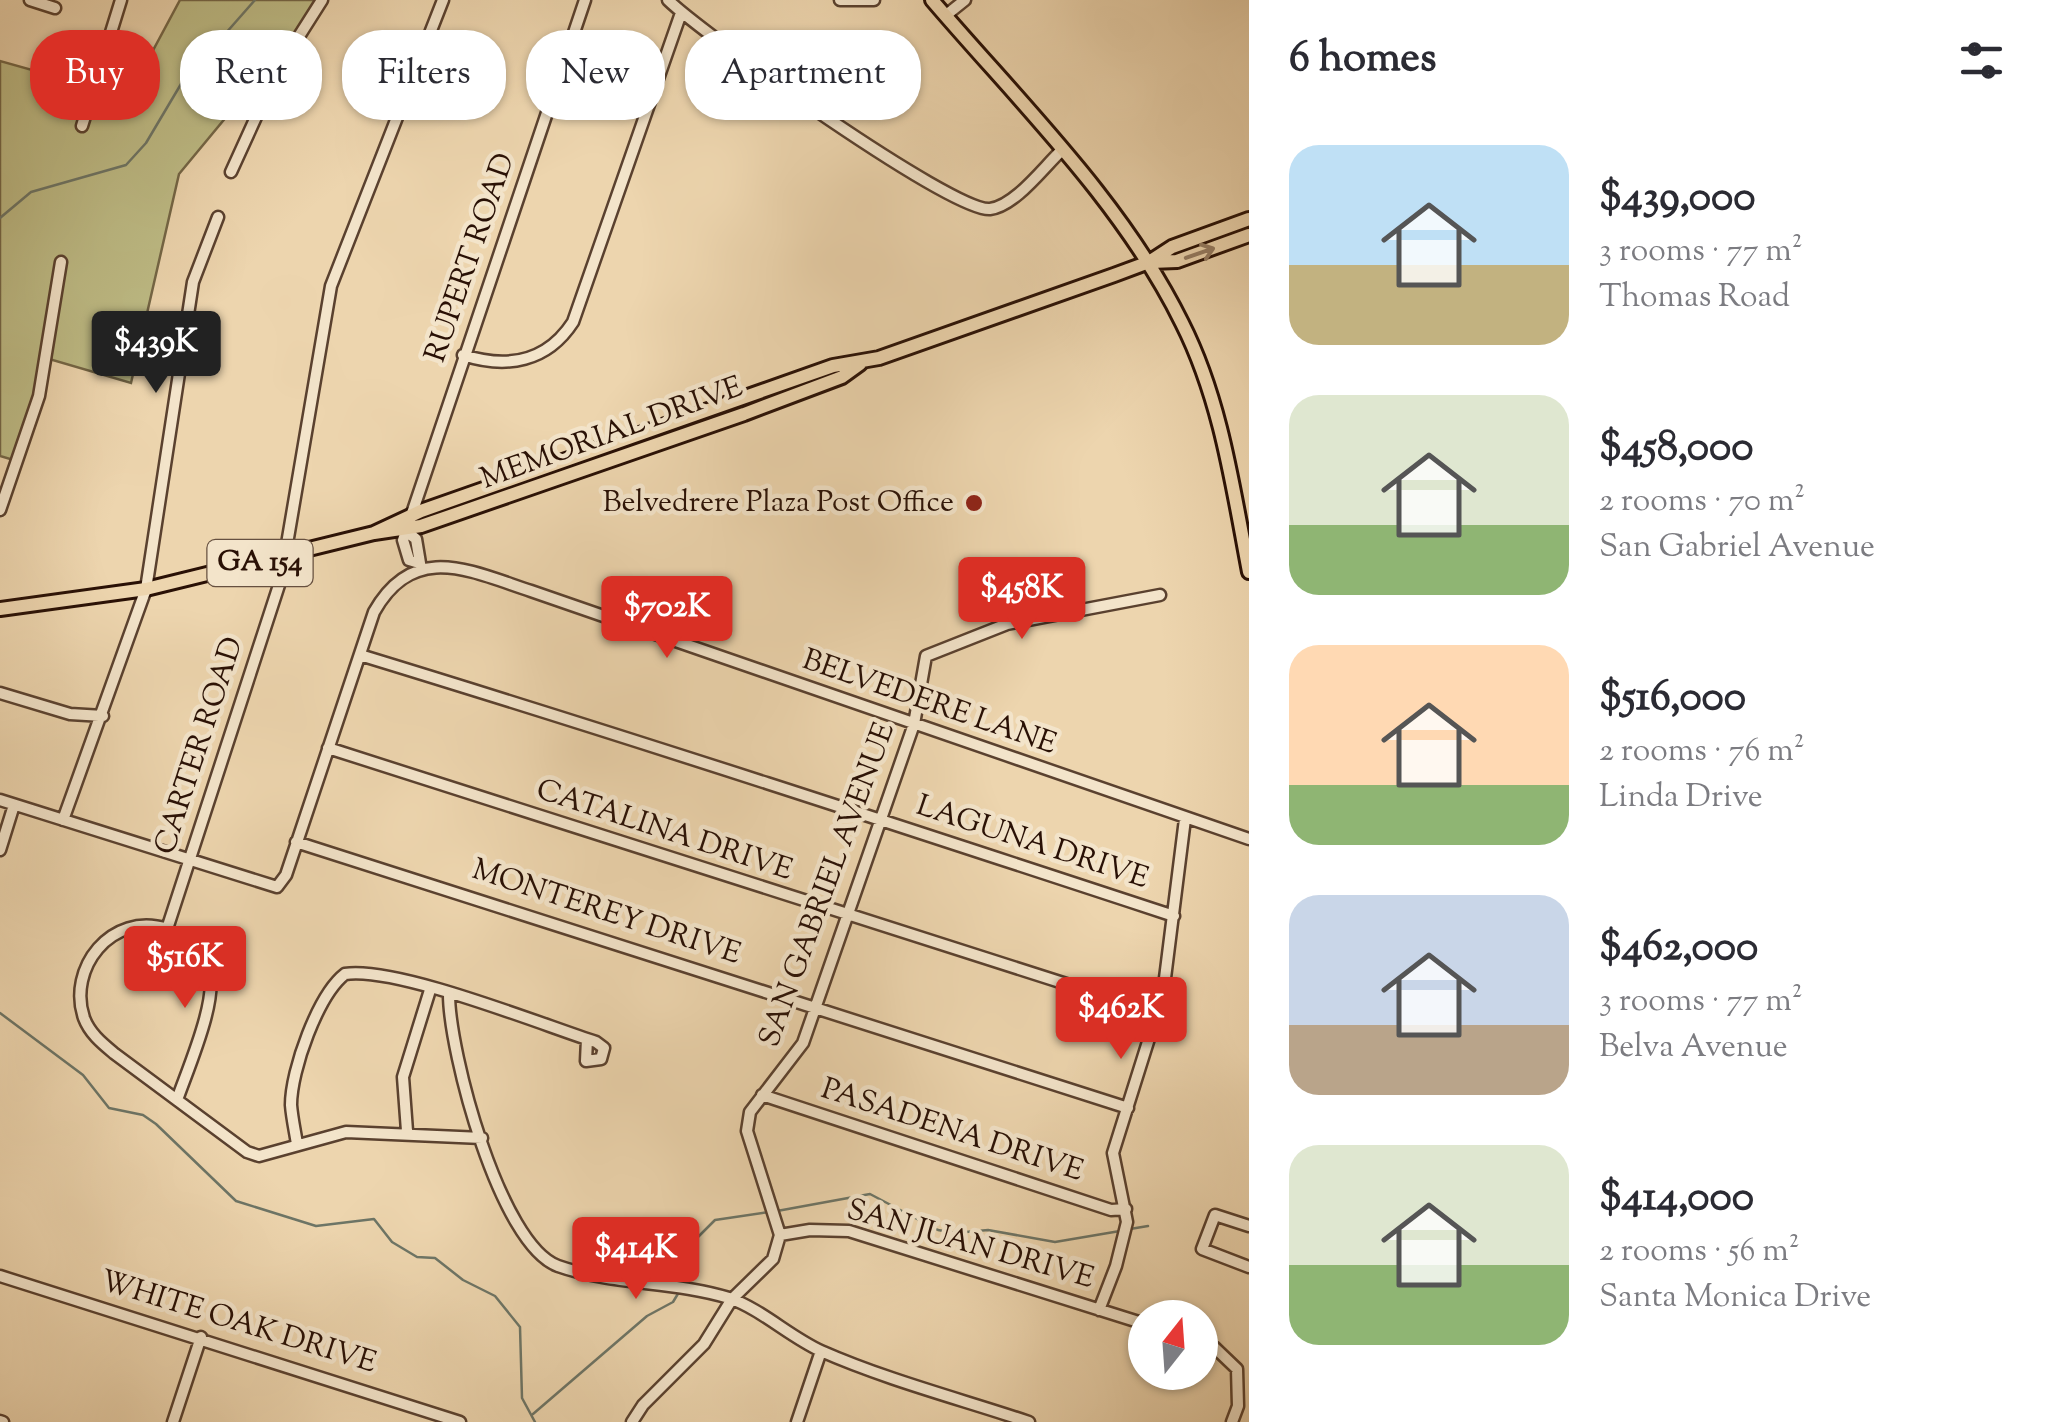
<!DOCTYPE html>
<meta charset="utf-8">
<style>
body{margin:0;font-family:"Sorts Mill Goudy",serif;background:#f7f7f7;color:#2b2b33;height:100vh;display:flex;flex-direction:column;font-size:38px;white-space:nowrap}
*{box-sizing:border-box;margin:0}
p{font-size:32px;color:#7c7c81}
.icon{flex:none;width:55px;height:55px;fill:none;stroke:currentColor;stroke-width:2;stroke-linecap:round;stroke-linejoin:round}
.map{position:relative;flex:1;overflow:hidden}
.panel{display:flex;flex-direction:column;background:#fff;width:800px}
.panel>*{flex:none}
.top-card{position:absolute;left:30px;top:30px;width:950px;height:90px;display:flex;gap:20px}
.needle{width:65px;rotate:17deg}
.fabs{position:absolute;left:1128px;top:1300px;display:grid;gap:20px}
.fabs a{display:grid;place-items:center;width:90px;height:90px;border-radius:50%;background:#fff;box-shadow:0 2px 8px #0004;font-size:50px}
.price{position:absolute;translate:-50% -85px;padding:0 22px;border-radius:10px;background:#d93025;color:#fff;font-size:32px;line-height:65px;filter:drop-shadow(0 2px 5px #0008)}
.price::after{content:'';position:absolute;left:50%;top:60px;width:30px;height:22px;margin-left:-15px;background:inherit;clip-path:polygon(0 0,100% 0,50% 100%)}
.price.active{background:#222;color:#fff}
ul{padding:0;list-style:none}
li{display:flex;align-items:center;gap:30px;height:250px;padding:0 40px}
li span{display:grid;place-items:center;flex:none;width:280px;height:200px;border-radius:30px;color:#555}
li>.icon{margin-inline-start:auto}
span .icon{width:120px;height:120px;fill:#fffc;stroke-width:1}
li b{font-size:42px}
h2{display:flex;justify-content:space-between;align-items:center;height:120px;padding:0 40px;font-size:42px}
.chip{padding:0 35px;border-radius:40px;background:#fff;box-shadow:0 2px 8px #0004;font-size:35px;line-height:90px}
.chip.active{background:#d93025;color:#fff}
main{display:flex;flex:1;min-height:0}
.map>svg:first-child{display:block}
.green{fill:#bebc86;stroke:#746646;stroke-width:2.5}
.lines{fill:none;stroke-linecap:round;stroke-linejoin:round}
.stream{stroke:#6d7566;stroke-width:2.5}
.minor-casing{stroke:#5a412f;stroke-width:15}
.major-casing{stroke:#291005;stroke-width:18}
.minor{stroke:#f3e4ca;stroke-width:10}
.major{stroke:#edd5ae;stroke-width:12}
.oneway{stroke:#957c62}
.poi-dot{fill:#8f2418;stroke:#f3e4ca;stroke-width:4}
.labels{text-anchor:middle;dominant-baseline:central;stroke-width:9;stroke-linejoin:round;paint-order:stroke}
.shield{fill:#f3e4ca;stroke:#665040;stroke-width:2.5}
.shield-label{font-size:28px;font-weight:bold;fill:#291005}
.street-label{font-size:30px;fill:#291005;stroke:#f3e4ca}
.poi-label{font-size:30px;fill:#291005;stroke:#f3e4ca;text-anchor:end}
</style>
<main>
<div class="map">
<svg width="1249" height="1422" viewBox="0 0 1249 1422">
<rect width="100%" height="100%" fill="#edd5ae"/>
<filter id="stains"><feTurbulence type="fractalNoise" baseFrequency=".002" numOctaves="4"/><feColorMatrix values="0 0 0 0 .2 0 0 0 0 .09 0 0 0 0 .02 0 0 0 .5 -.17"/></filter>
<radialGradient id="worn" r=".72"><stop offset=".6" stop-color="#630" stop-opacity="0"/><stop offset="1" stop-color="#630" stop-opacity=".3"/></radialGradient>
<path class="green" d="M180 0H323L179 174 131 383 46 358 20 462 0 456V61L128 97Z"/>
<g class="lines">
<path class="stream" d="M0 218 31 192 126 165 146 143 181 84 255 0
M0 1013 83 1075 109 1108 143 1115 156 1124 236 1201 316 1226 374 1219 392 1242 417 1257 435 1258 463 1280 495 1296 520 1327 522 1398 535 1422
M777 1211 870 1194 938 1230 955 1233 988 1230 1055 1242 1120 1231
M1130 1229 1148 1226
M683 1286 689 1246 715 1220 769 1212
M533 1414 647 1316 673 1302 679 1292"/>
<g class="minor-casing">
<path id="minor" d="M30 0 55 8
M668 0C704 35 952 212 990 209 1015 206 1043 168 1061 151
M840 0H874
M945 16 965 0
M82 126 121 0
M231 172 277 71 322 0
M463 355C507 369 547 362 573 322L681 13
M0 510 39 396 61 262
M407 532 416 539 421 569
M419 563 409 560 403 540 585 0
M360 655C632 738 903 827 1174 916
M0 693 70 714 103 716
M328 748 1157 1013
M0 800 277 887 286 875 374 612C414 541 470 571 531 591L1249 839
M63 820 146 589 193 282 218 217
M296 842 1128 1108
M0 850 14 805
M167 929 281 579 331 286 443 0
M167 929C111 911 67 969 84 1018 90 1034 103 1044 115 1054L247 1152 259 1156 346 1132 482 1138
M167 929C179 943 198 954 207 969 222 992 186 1073 177 1100
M449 994C449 1052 500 1245 558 1266 612 1285 674 1281 729 1298 761 1309 790 1337 821 1351 887 1380 960 1399 1029 1422
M762 1095 1111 1210 1126 1209
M407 1131 403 1077 430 990
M297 1144C295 1131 292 1118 291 1105 291 1070 318 995 345 974 396 966 540 1024 596 1042L604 1048 601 1059 586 1061 587 1039
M1249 1226 1215 1215 1202 1249 1249 1267
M780 1235 810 1230 849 1231 1145 1324
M0 1276 460 1422
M1099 1310 1116 1266 1127 1222 1113 1153 1163 994 1185 819
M1200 1342 1214 1347 1237 1369 1238 1406 1232 1422
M0 1421 3 1422
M173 1422 201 1337
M632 1422 643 1405 704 1344 732 1299 773 1259 780 1235 747 1131 750 1112 803 1043 914 724 926 656 1007 624 1160 595
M797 1422 821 1351"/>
</g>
<g class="major-casing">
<path id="major" d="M932 0C1019 102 1122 201 1182 323 1221 400 1233 488 1249 572
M1151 262 1177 261 1249 235
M374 533 421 511 833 366 879 358 1114 275 1149 262 1172 247 1249 219
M0 609 146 589 374 533 421 526 744 414 842 377 860 364"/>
</g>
<use href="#minor" class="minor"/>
<use href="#major" class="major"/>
</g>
<defs><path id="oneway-shaft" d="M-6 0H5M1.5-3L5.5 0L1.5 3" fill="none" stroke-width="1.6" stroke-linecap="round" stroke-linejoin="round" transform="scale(2.5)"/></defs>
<use class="oneway" href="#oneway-shaft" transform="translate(1200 253) rotate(-19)"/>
<circle class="poi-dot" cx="974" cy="503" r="10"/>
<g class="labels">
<rect class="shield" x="207.5" y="540" width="105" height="46" rx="8"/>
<g class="shield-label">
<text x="260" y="563">GA 154</text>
</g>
<g class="street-label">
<text transform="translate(471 258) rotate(-71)">RUPERT ROAD</text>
<text transform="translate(612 434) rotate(-20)">MEMORIAL DRIVE</text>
<text transform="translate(929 703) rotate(19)">BELVEDERE LANE</text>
<text transform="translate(200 746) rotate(-72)">CARTER ROAD</text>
<text transform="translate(664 831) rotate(18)">CATALINA DRIVE</text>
<text transform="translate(1032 843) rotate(18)">LAGUNA DRIVE</text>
<text transform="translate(828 885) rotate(-70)">SAN GABRIEL AVENUE</text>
<text transform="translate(606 913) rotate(18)">MONTEREY DRIVE</text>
<text transform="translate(952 1131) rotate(18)">PASADENA DRIVE</text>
<text transform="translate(970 1245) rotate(16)">SAN JUAN DRIVE</text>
<text transform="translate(238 1323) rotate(17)">WHITE OAK DRIVE</text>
</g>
<g class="poi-label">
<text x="954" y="503">Belvedrere Plaza Post Office</text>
</g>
</g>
<rect width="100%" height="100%" filter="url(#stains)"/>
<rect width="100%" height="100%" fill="url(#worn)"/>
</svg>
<div class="fabs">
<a><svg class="needle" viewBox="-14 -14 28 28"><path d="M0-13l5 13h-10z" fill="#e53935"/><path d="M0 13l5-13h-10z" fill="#7c7c81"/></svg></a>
</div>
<b class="price active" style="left:156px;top:396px">$439K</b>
<b class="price" style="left:1022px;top:642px">$458K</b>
<b class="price" style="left:667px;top:661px">$702K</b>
<b class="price" style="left:185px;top:1011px">$516K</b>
<b class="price" style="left:1121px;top:1062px">$462K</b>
<b class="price" style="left:636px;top:1302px">$414K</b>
<div class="top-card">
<a class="chip active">Buy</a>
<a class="chip">Rent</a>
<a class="chip">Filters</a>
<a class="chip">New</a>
<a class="chip">Apartment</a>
</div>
</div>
<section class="panel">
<h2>6 homes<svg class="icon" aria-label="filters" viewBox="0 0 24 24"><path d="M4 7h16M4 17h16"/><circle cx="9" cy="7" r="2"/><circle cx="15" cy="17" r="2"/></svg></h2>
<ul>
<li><span style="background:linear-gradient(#bfe0f5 60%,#c2b280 0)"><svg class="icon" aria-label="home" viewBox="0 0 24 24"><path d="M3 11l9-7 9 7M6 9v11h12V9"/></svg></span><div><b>$439,000</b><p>3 rooms · 77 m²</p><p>Thomas Road</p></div></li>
<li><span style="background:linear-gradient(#dfe7d0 65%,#8fb573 0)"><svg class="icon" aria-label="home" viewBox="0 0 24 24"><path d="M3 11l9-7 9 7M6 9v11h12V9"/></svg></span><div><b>$458,000</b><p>2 rooms · 70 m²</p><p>San Gabriel Avenue</p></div></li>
<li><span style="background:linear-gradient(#ffd9b3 70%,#8fb573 0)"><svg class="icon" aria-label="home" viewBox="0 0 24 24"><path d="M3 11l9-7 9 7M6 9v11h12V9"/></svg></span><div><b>$516,000</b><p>2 rooms · 76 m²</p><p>Linda Drive</p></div></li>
<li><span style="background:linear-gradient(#c9d6e8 65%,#b9a48a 0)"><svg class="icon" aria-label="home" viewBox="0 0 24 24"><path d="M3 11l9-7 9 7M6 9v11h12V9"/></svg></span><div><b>$462,000</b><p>3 rooms · 77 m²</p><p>Belva Avenue</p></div></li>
<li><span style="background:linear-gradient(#dfe7d0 60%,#8fb573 0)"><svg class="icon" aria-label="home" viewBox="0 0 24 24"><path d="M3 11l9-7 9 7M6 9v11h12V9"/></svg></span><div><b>$414,000</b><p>2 rooms · 56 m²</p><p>Santa Monica Drive</p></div></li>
</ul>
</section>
</main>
